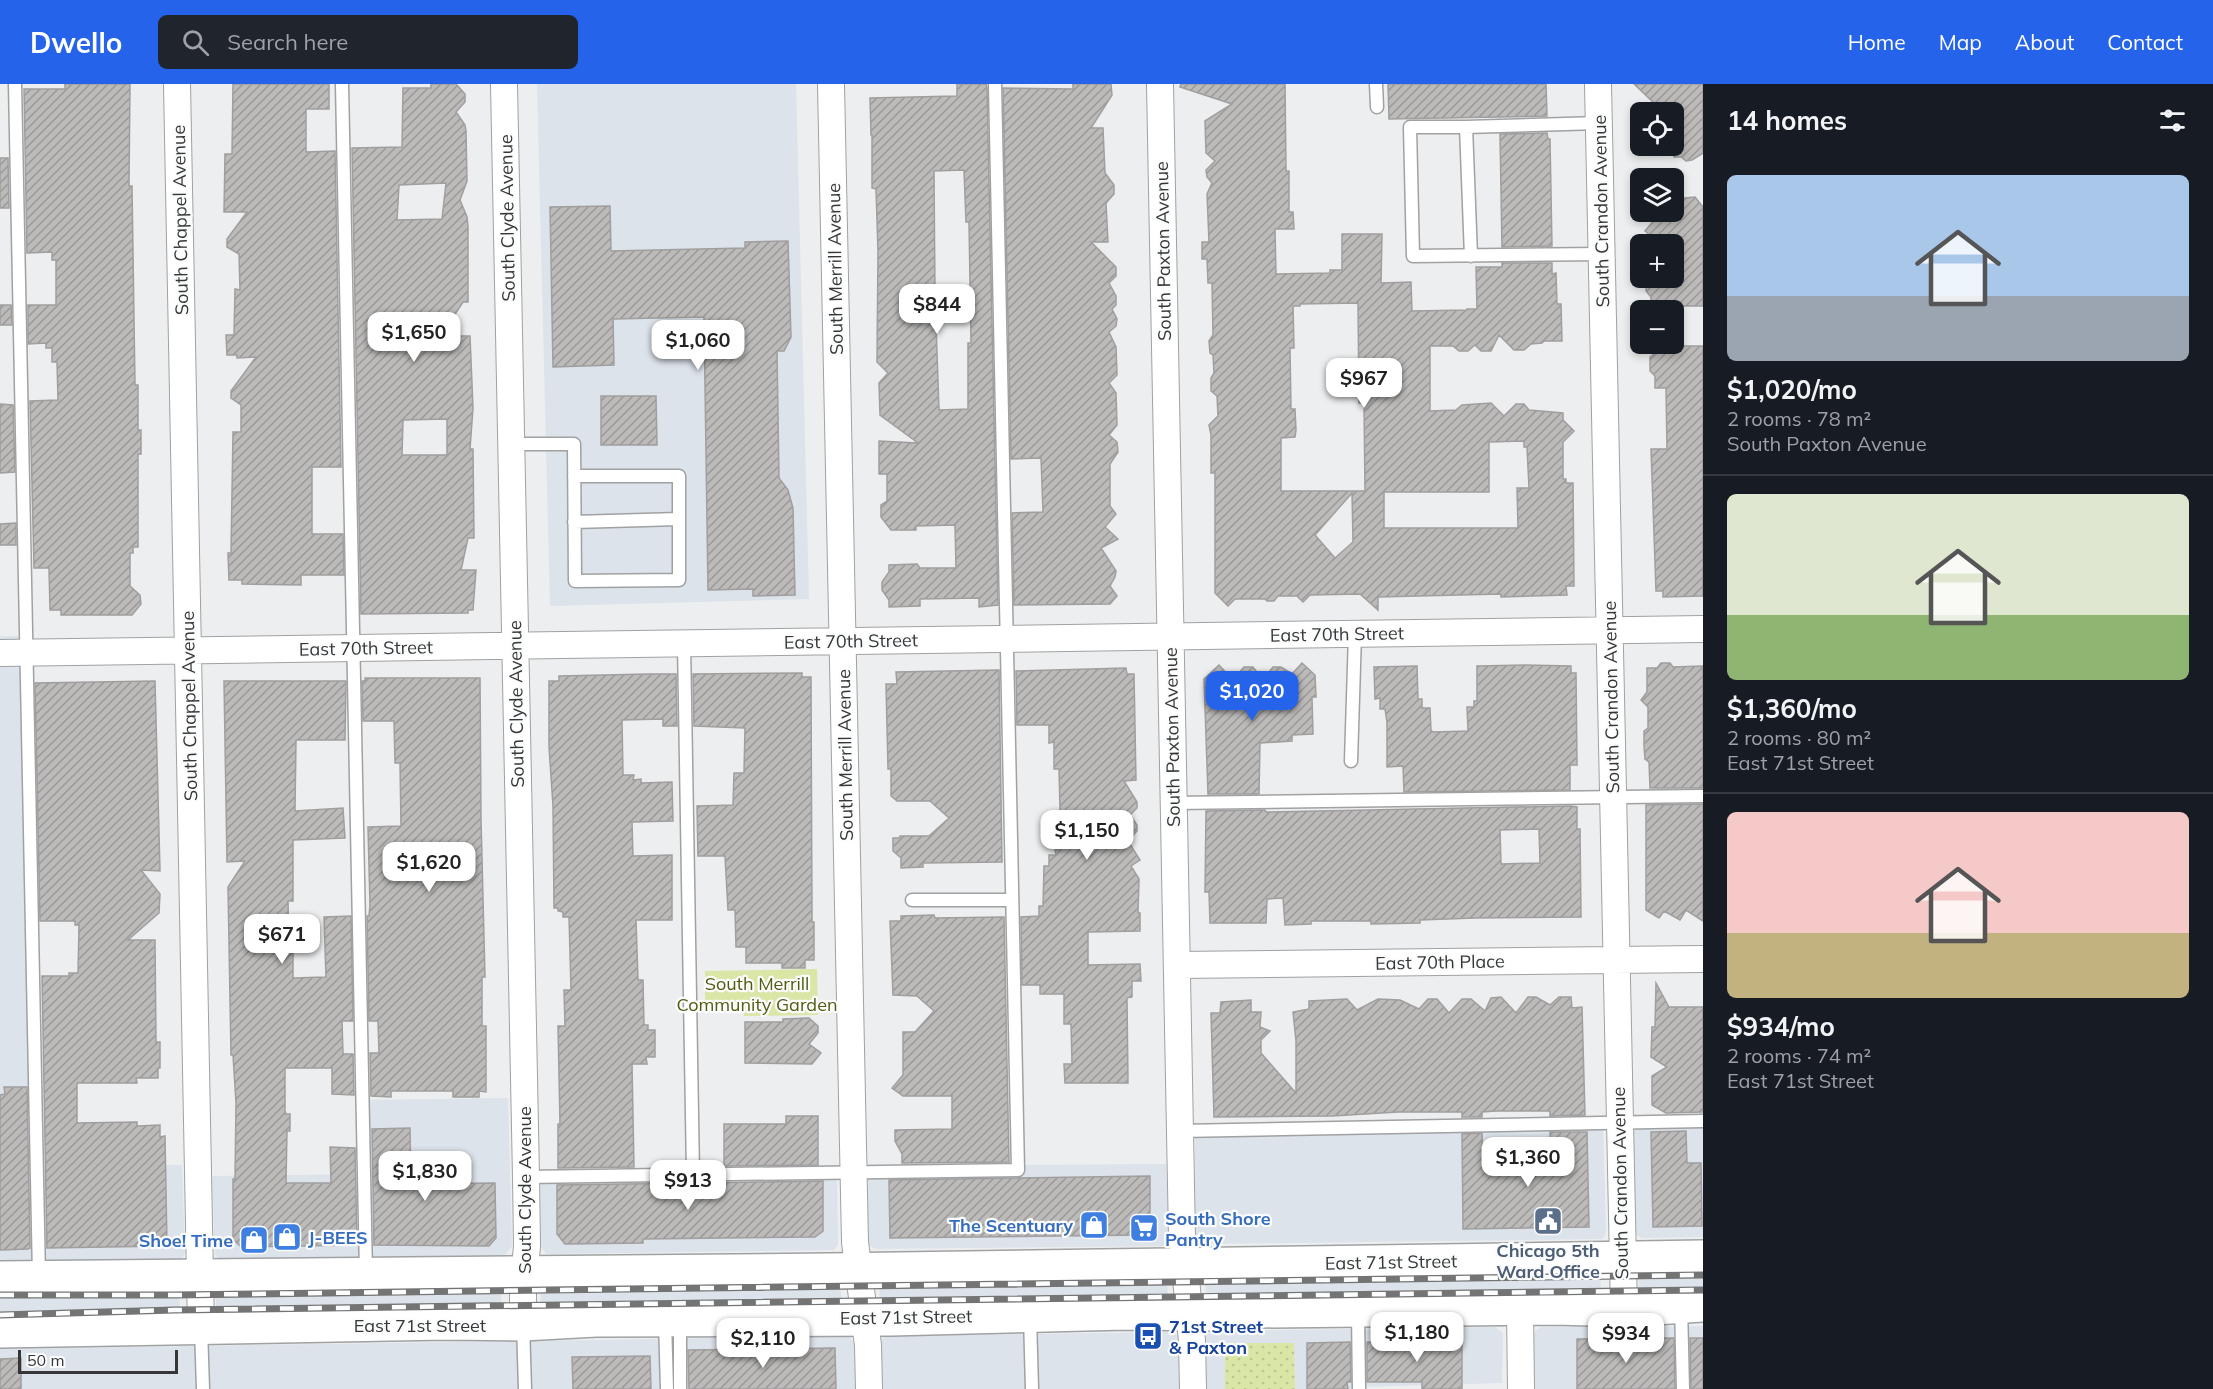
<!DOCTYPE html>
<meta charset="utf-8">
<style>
body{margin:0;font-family:Mulish,sans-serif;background:#20242c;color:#f1f3f6;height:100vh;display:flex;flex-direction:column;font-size:22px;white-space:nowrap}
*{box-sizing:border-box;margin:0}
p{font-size:20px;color:#9ea1a6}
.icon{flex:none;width:33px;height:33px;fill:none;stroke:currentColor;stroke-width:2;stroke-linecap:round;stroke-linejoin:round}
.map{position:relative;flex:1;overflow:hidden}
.side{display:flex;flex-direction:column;background:#171b24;width:510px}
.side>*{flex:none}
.buttons{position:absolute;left:1630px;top:18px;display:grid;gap:12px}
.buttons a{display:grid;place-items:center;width:54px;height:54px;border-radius:9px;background:#171b24;box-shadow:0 3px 9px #0003;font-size:30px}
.scale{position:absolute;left:18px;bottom:15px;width:160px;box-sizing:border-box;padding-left:6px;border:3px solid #363636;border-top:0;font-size:16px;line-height:21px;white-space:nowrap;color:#363636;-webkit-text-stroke:4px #fbfcfd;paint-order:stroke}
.price{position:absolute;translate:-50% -51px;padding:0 14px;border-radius:12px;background:#fff;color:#222;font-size:20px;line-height:39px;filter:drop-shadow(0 2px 3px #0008)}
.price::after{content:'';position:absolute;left:50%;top:36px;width:18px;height:14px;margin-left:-9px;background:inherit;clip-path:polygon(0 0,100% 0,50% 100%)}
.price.active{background:#2563eb;color:#fff}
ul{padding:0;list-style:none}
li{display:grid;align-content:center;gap:12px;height:318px;padding:0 24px}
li+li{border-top:2px solid #363941}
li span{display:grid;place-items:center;height:186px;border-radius:9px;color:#555}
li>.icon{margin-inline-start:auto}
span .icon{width:108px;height:108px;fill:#fffc;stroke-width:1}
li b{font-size:26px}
h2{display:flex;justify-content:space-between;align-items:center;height:72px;padding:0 24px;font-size:26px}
header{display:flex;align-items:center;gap:36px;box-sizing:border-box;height:84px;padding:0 30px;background:#2563eb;color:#fff}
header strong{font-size:28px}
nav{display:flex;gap:33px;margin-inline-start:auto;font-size:21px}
.search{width:420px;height:54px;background:#20242c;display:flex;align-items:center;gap:15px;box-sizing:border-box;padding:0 21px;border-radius:9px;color:#9ea1a6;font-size:22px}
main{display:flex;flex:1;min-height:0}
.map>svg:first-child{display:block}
.built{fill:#dce3ea}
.grass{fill:url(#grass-dots)}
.garden{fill:#d9e6a6}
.building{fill:url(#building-hatch);stroke:#a09e9e;stroke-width:1.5;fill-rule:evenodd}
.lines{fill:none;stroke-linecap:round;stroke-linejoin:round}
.lane-casing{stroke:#a0a1a2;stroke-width:15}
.street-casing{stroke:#a0a1a2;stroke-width:28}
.secondary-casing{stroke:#a0a1a2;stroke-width:36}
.lane{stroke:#fff;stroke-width:12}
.street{stroke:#fff;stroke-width:26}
.secondary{stroke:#fff;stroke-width:33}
.rail-casing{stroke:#747474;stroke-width:7}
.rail{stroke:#fbfcfd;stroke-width:4.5;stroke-dasharray:14;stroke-linecap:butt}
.labels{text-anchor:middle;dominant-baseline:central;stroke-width:4.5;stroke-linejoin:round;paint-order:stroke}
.street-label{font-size:18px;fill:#363636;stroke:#fbfcfd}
.park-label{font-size:18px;fill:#515b0e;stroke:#fbfcfd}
.shop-label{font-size:18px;font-weight:bold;fill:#366cbe;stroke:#fbfcfd;text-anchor:start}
.service-label{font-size:18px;font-weight:bold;fill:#4e5e75;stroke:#fbfcfd}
.transit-label{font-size:18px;font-weight:bold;fill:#164399;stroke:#fbfcfd;text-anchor:start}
</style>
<header>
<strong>Dwello</strong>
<div class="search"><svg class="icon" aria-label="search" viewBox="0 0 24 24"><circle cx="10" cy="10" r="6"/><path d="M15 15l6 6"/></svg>Search here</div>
<nav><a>Home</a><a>Map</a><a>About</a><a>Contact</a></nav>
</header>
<main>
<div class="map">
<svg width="1703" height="1305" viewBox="0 0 1703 1305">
<defs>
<pattern id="grass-dots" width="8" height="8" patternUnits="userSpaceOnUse" patternTransform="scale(1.5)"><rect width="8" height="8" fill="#d9e6a6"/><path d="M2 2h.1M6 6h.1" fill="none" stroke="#bbc690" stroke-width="1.8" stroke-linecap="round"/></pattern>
<pattern id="building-hatch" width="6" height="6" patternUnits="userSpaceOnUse" patternTransform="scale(1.5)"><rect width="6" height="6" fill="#bcbbba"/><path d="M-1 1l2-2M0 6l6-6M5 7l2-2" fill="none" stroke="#9a9998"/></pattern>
</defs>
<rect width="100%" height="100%" fill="#edeeef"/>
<path class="built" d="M537 0H796L809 515 550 522Z
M0 552H26L39 1083 182 1081 185 1167 184 1172 180 1176 0 1178Z
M508 1014 512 1162 505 1171 227 1175 218 1174 215 1171 212 1092 364 1090 361 1016Z
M1703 1037V1153L1641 1154 1634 1149 1631 1038Z
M1603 1038 1606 1147 1605 1152 1602 1155 1202 1160 1197 1157 1195 1152V1047Z
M1166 1080 1169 1153 1168 1158 1163 1162 876 1165 870 1162 868 1158V1087L1018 1081Z
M837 1088 838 1161 834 1166 546 1170 541 1162 540 1093Z
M1638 1181H1703V1213L1640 1217Z
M1600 1182 1601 1217 1207 1223 1204 1187Z
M1166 1188 1169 1222 880 1227 879 1191Z
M839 1192 843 1227 540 1231 541 1196Z
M502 1196 500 1232 216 1236V1201Z
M0 1201H179L180 1236 0 1240Z
M1703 1242V1305H1534L1533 1251 1536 1246 1542 1243Z
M1495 1243 1503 1249 1502 1299 1360 1303 1359 1305H1206L1205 1252 1211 1247Z
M1173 1248 1179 1253 1180 1257V1305H881L880 1257 885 1252Z
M848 1252 854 1258 855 1261V1305H0V1265Z"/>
<path class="grass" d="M1225 1259H1294L1295 1305H1225Z"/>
<path class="garden" d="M817 885 818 931 744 932V927H705V887Z"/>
<path class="building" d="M65 0H130L129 102H132L135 301H138V346H141V370H138V463H133V469H130V502L140 511 141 520 132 531H61V526H50L49 484H34L30 317 58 316 57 278H52V264H46V259L28 260V221H56V176H52V168L27 169 24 5H65Z
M233 0H329V25H306V68L335 67 341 383H312V450H343L344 491H301V501L242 500V496H229L228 469H231L233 348H241V321L231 314V307L256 273 237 274V271H227L226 251H234L235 205 240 206 239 170 227 163V155L247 128H224L225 70H232Z
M431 0H456L465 10V18L456 28 465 41 466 47 467 97 460 116 467 133 468 142V218H463L441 252H470L473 324 470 365H473L474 454H468L461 486H476L473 526H468V529L361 530 352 64 402 63 403 4H431ZM446 99 442 135 397 136 399 101ZM447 335V371H402L403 336Z
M957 0H986L987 4 998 521 979 523V514L920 515V522L889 523V516L882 506V498L889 488V481L917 480 920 484H956L955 441 916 442V446H891L881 433V421L887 417V390H879V357L918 359 880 331 879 299 888 289 877 278 878 167 876 105 872 104V51H871L870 14 957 12ZM964 86 966 138H969L971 259H968V325L939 326 935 211 934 87Z
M1073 0H1111L1112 11 1091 44H1103L1105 89 1114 101V110L1106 119 1108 158H1091L1116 183V192L1109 199 1116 212V221L1112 225 1117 235 1116 242 1109 248 1116 263 1117 291 1109 299 1116 309 1117 341 1109 351 1117 358 1118 368 1110 380V422L1116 430 1105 443 1118 455 1101 464 1116 487 1115 493 1110 502 1117 512 1110 520 1014 521 1012 429 1043 428 1041 374 1011 375 1003 4 1073 5Z
M1181 0H1285L1286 87H1289V128H1293L1294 145H1275L1276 190 1330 189V186H1342V150H1382L1381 199 1411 198 1412 227 1467 226V225H1477L1476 183H1502V179H1552V190L1556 189 1557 220H1561L1562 257H1544L1542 259 1531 260 1524 266H1514L1499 251 1491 267H1481L1475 261 1468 267H1459L1453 262H1430V327L1456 326 1462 321 1491 319 1504 332 1516 320H1524L1529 326 1563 329V336L1574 347 1563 358V395H1566V399H1573L1574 502H1566L1567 511 1501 513V510L1378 513V526L1360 510 1310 511 1303 518 1297 512H1278L1274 517H1267L1265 515H1235L1228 522 1215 509V389H1211V351L1209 341 1218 332 1217 312 1211 307V294L1214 289 1213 271 1210 269 1209 257 1213 251 1212 199H1208L1207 175H1202V158H1209L1207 110 1212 99 1207 93 1206 86 1215 77 1206 69 1205 37 1232 20 1180 3ZM1358 219 1359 319H1364L1365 407H1281V354L1295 353 1296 346 1295 325H1291L1290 264H1294L1293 222H1300V220ZM1524 357V363H1527L1529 404H1517L1518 444H1384V408H1489V358ZM1352 409 1353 458 1335 474 1315 451Z
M1388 0H1546L1547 32 1389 35Z
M1634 0H1703V69L1692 76 1686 77 1681 73H1674V28H1656V21Z
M1547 49 1548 55H1550L1552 162 1502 163 1500 50Z
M0 74H8L9 124H0Z
M1695 113 1703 123V222H1651V213L1646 207V194H1674V160H1661L1645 147 1661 128H1674V118H1682L1685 114Z
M610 122 611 167 745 164V158L788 157 791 253 784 267H777L779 394 788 406 793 424 795 511 753 512V505L708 506 704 233 613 235 614 281 553 283 550 123Z
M0 221H11L12 241H0Z
M1655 262H1703V512L1663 513V507H1656L1651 365H1667L1666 304H1655V292L1650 287V273L1655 269Z
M601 312H656L657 361H601Z
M0 320 13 321 15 388 0 389Z
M16 439V461H0V440Z
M1302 579 1315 591 1316 613H1312L1313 650 1292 651V657L1260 659 1259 710H1208L1204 595 1219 581 1233 596 1244 583H1253L1263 596 1273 583H1281L1292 590Z
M1661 579H1670L1673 583 1703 582V704H1650L1649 678 1645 675 1644 662V647L1648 644V623L1641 616 1647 608V584H1657Z
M1526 581 1571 582V589H1576L1577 681H1570V706L1404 708 1403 682 1387 683V638L1385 625H1380V614L1375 615 1374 583 1417 582 1418 615H1422V624H1430L1431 647 1434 648 1468 647 1467 623H1474V617H1477V582Z
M1126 584 1127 590H1134L1136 696 1124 697 1137 718V724L1130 731 1137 741V747L1128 757 1140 776 1131 782 1139 795 1138 829H1140V847L1088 848V881L1140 880 1141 897H1132V913L1127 914 1128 999H1065L1064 980H1072L1071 940H1064V910H1040V901H1022L1021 833 1039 832V822H1043L1044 782H1049V771H1056L1055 766H1061L1059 685H1054V658L1049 659V641H1017L1016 587Z
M999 586 1002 778 923 779V783L901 784V774L893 767V754H899L900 752H929L949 734 930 717H897L891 712V685H888L886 600H897L896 588Z
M802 589V593H811L812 838H814V876H805V884H782V879H746V863H736L735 826H728L725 772H698L697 722 733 721 734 689H744L745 644 694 642 693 590Z
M649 590H676L677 642H663V635L622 636 623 691H634L633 696 641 695V699L672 698 673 737 632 738 633 772 672 771V836H636L638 896H643L644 941H648V946H655V973H646L647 980H632L634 1083 558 1084V1040H560L558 942H565L564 906H571L569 833H563V828L558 827V824H554L553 722 549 663V597H559V592Z
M365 594H480L481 735 485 893H482V942H486V1008L479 1007V1013H453V1007H391V1013L371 1012 370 969H379L378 937H369L367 832H369L370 821 368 743 401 742 400 679H395L394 637H363L362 597H365Z
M155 597 160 787 141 786 160 810 159 829 128 856H155L156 958H160V984H158V994H136L137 999H77V1039L137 1038V1042L160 1041V1053L165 1052 167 1162 47 1164 42 892H69V889H78L79 841H75V837H40L35 599Z
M224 597H346L345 656H296L295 727 343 724 345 754 293 756V817H288L289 861 293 860V894L326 893 324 833 351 832 353 937H342L343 970H353L354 1011 332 1010V984H285V1027L286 1030H290V1047H287L286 1099H331L330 1063 355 1064 357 1161 241 1163 233 1155V1095H235L236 1019 233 971H231L228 803 245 777 227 778Z
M1703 720V837L1686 826 1680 836 1664 827 1659 834 1646 826V721Z
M1570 722 1577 723V745H1580L1581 833 1474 834 1420 836V839L1371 840V837H1311V840L1285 841 1283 814 1267 815 1266 839H1210L1209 808H1205L1206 727 1265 726 1266 728ZM1539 745 1540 779 1501 780 1500 746Z
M934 831 935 834 1004 833 1009 1078 902 1079V1070L895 1057V1046L952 1045V1012H903L892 1004 903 991V948H915L934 927 917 912 893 911 890 837H901V832Z
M1656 899 1669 923H1703V1028L1666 1029 1652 1021V992L1667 983 1651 973 1652 943H1655Z
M1501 913 1516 929 1528 913H1536L1550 921 1559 913H1571L1572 924 1582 923 1585 1031 1550 1032V1027H1496L1482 1028V1033H1462V1028H1398L1332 1032 1214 1033 1211 929H1220L1221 918 1251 916V928H1261L1260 943 1270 947 1261 956V969L1296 1009V957L1293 928 1309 925V917L1347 915 1357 926 1378 915 1400 916 1419 925 1428 915H1437L1449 929 1462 915H1471L1485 927 1491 914Z
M809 934 818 942V949L809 960 821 969 812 980 745 979V938H783V935Z
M4 1003H27L30 1164 28 1165 0 1166V1011L5 1010Z
M786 1032H818V1081L724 1082V1040H786Z
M410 1044 411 1100 495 1099 496 1154 489 1162 374 1161 372 1045Z
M1686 1047 1687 1079H1701L1702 1142 1653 1143 1651 1048Z
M1550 1048H1587L1589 1143 1463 1145 1462 1050 1482 1049 1483 1086 1551 1085Z
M1150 1092V1143L1142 1151 890 1154 889 1096Z
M823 1097V1147L815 1153 643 1155V1159L565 1160 557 1150V1101Z
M1674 1254 1675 1305H1577V1255Z
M1690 1254H1703V1305H1691Z
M1462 1257V1305H1422V1298H1367V1258Z
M1350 1258 1351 1298H1347L1348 1305H1307V1259Z
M835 1264 836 1305H689L688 1266Z
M650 1272 651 1305H573L572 1273Z
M21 1274V1305H0V1275Z"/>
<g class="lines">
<g class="lane-casing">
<path id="lane" d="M15 0 39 1193
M342 0 366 1190
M1376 0 1377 23
M1466 43 1599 39
M1471 172 1466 43H1410L1413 172 1602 170
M511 360H574L575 497 679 496V392H574
M574 438 679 435
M684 559 693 1090
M1351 677 1355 550
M1174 719 1703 712
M912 816H1012
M1180 1047 1703 1037
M526 1093 1018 1086 995 0
M1681 1222 1683 1305
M1358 1228 1359 1305
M1030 1232 1032 1305
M665 1237 667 1305
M680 1237V1305
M523 1240 525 1305
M201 1244 203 1305"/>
</g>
<g class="street-casing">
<path id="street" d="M177 0 201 1244
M504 0 526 1093 527 1162 523 1206V1240
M831 0 855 1158 868 1261 869 1305
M1160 0 1182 1153 1192 1257 1193 1305
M1598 0 1624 1226
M0 569 1703 545
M1177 881 1703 875
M1520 1224 1521 1305"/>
</g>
<g class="secondary-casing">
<path id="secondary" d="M0 1194 830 1186 1703 1173
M0 1247 446 1239 523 1240 596 1236 891 1235 1126 1229 1217 1230 1258 1227 1556 1224 1624 1226 1703 1221"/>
</g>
<use href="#lane" class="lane"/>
<use href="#street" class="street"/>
<use href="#secondary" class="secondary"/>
<g class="rail-casing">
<path id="rail" d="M0 1211H173L1703 1191
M0 1231 174 1226 1703 1206"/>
</g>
<use href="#rail" class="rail"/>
</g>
<defs>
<g id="civic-square" transform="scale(1.5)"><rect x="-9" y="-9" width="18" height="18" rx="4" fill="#5c6f8a" stroke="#fbfcfd"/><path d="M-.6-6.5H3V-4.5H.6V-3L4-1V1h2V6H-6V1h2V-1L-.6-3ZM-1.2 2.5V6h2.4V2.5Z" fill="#fff"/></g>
<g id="shop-square" transform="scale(1.5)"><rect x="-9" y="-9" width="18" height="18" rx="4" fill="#3f7fe0" stroke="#fbfcfd"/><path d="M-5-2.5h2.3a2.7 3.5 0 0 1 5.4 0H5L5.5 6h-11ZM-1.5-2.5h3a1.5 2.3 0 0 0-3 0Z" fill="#fff"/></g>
<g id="supermarket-square" transform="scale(1.5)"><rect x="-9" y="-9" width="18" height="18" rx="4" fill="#3f7fe0" stroke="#fbfcfd"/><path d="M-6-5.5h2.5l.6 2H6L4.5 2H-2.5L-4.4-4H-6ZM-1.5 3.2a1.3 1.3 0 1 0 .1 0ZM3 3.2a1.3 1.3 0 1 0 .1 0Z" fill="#fff"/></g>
<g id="bus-square" transform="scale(1.5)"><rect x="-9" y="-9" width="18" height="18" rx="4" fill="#1a4fb4" stroke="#fbfcfd"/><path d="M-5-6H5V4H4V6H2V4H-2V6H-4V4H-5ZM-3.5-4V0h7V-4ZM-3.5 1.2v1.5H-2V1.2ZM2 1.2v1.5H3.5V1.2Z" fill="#fff"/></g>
</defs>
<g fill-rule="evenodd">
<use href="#civic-square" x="1548" y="1137"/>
<use href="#shop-square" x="1094" y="1141"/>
<use href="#supermarket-square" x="1144" y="1144"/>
<use href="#shop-square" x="287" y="1153"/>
<use href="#shop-square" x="254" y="1156"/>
<use href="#bus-square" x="1148" y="1252"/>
</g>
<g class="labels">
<g class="street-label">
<text transform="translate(1601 127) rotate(-91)">South Crandon Avenue</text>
<text transform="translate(507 134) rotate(-91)">South Clyde Avenue</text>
<text transform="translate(180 136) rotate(-91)">South Chappel Avenue</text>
<text transform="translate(1163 167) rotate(-91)">South Paxton Avenue</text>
<text transform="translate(835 185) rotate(-91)">South Merrill Avenue</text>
<text transform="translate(1337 550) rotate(-1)">East 70th Street</text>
<text transform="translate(851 557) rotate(-1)">East 70th Street</text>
<text transform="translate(366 564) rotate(-1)">East 70th Street</text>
<text transform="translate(1611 613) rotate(-91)">South Crandon Avenue</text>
<text transform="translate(516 620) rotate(-91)">South Clyde Avenue</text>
<text transform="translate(189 622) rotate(-91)">South Chappel Avenue</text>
<text transform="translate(1172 653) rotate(-91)">South Paxton Avenue</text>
<text transform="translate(845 671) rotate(-91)">South Merrill Avenue</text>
<text transform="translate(1440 878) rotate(-1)">East 70th Place</text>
<text transform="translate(1620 1099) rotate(-91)">South Crandon Avenue</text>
<text transform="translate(524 1106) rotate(-90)">South Clyde Avenue</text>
<text transform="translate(1391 1178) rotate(-1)">East 71st Street</text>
<text transform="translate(906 1233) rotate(-1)">East 71st Street</text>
<text x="420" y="1241">East 71st Street</text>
</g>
<g class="park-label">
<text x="757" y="899">South Merrill<tspan x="757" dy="21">Community Garden</tspan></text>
</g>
<g class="shop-label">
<text x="1165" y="1134">South Shore<tspan x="1165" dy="21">Pantry</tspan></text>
<text x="1073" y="1141" text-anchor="end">The Scentuary</text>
<text x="308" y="1153">J-BEES</text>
<text x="233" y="1156" text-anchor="end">Shoe! Time</text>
</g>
<g class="service-label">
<text x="1548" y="1166">Chicago 5th<tspan x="1548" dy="21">Ward Office</tspan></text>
</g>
<g class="transit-label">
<text x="1169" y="1242">71st Street<tspan x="1169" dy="21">&amp; Paxton</tspan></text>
</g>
</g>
</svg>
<div class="buttons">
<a><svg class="icon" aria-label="locate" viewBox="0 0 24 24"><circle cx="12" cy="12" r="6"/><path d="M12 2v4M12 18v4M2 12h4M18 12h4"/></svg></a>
<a><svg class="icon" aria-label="layers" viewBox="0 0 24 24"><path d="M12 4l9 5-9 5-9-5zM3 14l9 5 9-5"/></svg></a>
<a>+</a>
<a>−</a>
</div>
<div class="scale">50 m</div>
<b class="price" style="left:937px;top:251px">$844</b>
<b class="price" style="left:414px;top:279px">$1,650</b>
<b class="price" style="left:698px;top:287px">$1,060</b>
<b class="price" style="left:1364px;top:325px">$967</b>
<b class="price active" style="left:1252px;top:638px">$1,020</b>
<b class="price" style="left:1087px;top:777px">$1,150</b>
<b class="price" style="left:429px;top:809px">$1,620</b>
<b class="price" style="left:282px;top:881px">$671</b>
<b class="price" style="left:1528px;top:1104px">$1,360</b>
<b class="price" style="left:425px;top:1118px">$1,830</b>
<b class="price" style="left:688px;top:1127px">$913</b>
<b class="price" style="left:1417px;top:1279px">$1,180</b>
<b class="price" style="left:1626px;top:1280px">$934</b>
<b class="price" style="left:763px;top:1285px">$2,110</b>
</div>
<section class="side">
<h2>14 homes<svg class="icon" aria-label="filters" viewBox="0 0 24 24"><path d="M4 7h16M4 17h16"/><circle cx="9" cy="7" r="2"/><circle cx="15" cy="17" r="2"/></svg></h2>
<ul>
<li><span style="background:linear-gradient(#a9c7e8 65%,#9aa5b1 0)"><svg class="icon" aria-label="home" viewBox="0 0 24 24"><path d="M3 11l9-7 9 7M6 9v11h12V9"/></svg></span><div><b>$1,020/mo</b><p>2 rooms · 78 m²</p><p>South Paxton Avenue</p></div></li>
<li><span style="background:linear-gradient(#dfe7d0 65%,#8fb573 0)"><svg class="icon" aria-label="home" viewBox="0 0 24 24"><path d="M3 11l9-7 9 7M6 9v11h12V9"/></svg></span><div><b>$1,360/mo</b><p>2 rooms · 80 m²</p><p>East 71st Street</p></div></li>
<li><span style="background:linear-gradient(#f6c9c9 65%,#c2b280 0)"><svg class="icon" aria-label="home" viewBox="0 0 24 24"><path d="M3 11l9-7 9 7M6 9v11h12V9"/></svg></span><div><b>$934/mo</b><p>2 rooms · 74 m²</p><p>East 71st Street</p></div></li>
</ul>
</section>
</main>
